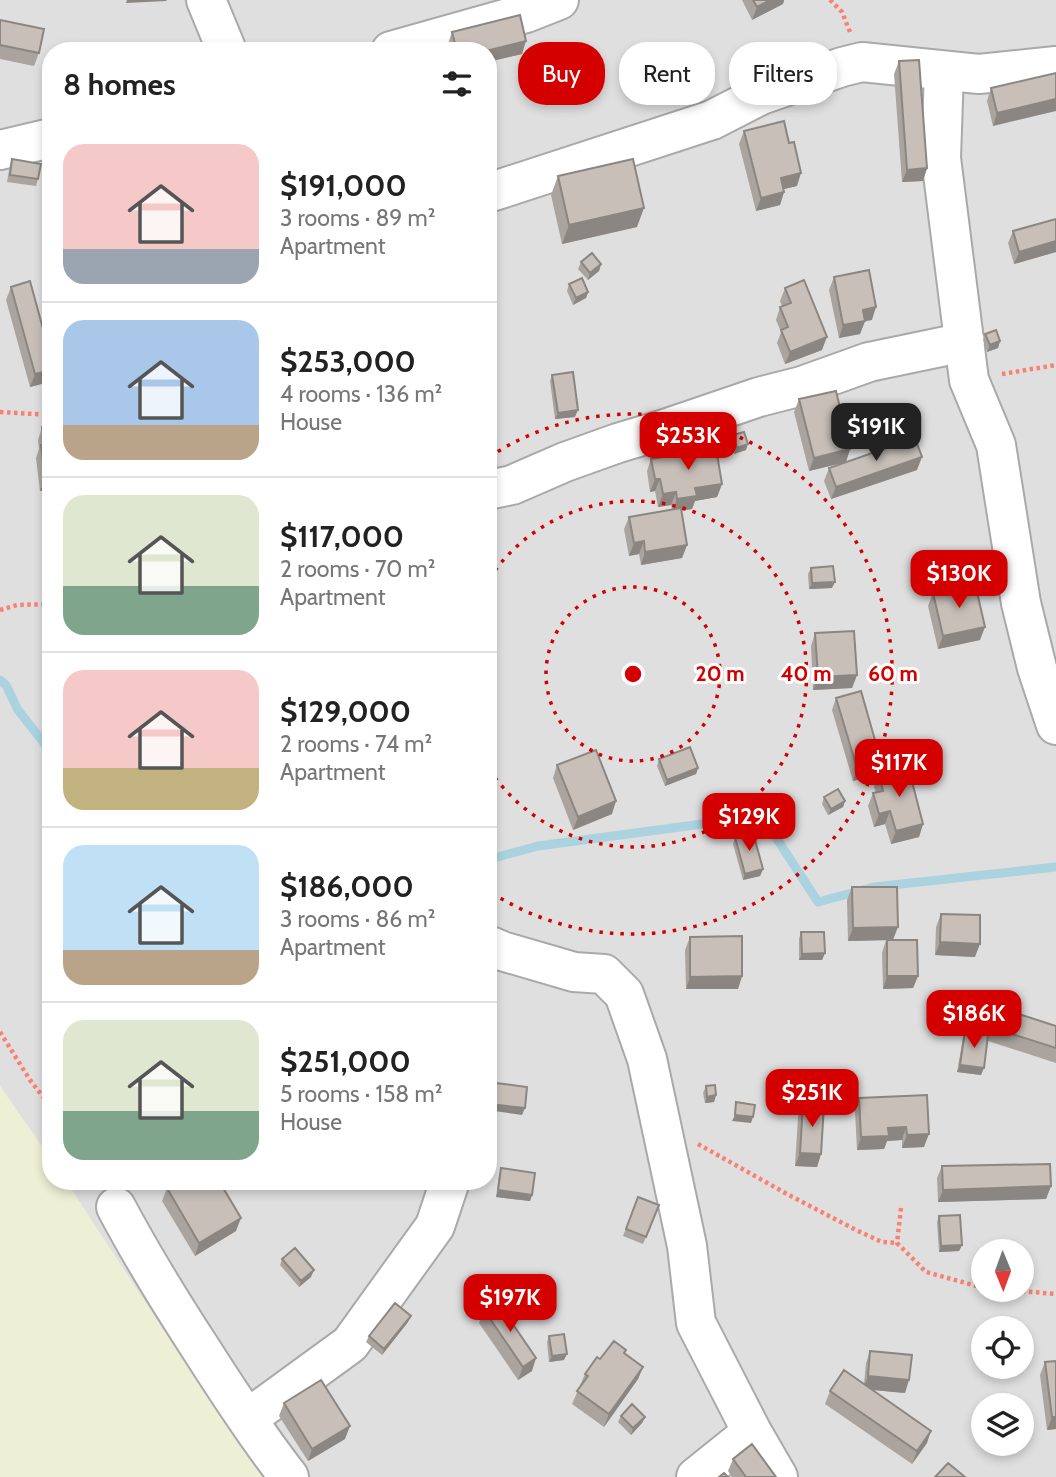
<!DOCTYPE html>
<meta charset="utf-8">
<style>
body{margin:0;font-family:Cabin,sans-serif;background:#f2f2f2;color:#222;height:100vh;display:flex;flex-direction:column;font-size:26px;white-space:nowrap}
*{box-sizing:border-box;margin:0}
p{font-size:23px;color:#767676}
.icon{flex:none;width:38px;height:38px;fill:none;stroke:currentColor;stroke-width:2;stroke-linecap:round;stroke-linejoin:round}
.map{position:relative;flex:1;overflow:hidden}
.side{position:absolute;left:42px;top:42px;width:455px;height:1148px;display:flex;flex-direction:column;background:#fff;border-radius:28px;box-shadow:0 4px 10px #0003}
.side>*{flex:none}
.hud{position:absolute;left:518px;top:42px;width:432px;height:63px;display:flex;gap:14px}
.needle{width:46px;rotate:179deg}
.tools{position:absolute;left:971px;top:1239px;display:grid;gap:14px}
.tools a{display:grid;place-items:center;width:63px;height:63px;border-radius:50%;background:#fff;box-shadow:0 4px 10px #0003;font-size:35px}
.price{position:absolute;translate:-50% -60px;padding:0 16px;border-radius:14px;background:#d40000;color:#fff;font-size:23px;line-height:46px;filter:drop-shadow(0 2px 4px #0008)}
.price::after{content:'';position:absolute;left:50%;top:42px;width:21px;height:16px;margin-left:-10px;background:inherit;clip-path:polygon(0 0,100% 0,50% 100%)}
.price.on{background:#222;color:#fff}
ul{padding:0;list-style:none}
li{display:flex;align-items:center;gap:21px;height:175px;padding:0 21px}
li+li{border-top:2px solid #e0e0e0}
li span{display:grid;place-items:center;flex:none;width:196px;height:140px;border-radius:21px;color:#555}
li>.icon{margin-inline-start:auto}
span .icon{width:84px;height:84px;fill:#fffc;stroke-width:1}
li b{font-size:30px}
h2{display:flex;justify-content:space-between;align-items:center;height:84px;padding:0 21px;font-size:30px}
.pill{padding:0 24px;border-radius:28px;background:#fff;box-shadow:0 4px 10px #0003;font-size:24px;line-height:63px}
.pill.on{background:#d40000;color:#fff}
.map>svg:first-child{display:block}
.residential{fill:#e0dfdf;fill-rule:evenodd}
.farmland{fill:#eef0d5}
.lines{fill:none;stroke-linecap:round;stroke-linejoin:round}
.stream{stroke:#aad3df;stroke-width:9}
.minor-casing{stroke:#a9a9a9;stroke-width:42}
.path{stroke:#fa8072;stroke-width:4.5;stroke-dasharray:3.5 3.5;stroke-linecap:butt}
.minor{stroke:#fff;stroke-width:38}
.wall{fill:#aba49e}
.shaded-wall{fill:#8b8681}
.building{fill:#c7bfb8;stroke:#8b8681;stroke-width:2}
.ring{fill:none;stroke:#d40000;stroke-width:3.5;stroke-dasharray:3.5 7}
.centre{fill:#d40000;stroke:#fff;stroke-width:3.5}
.ring-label{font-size:21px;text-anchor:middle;font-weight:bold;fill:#d40000;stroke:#fff;stroke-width:6;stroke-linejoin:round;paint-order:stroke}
</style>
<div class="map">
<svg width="1056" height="1477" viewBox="0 0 1056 1477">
<rect width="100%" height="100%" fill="#f2efe9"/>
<path class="residential" d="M0 0H1056V1477H0ZM51 51H488V1181H51ZM984 1251H1022V1290H984ZM984 1328H1022V1367H984ZM984 1405H1022V1444H984Z"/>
<path class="farmland" d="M0 1086 51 1159V1181H66L239 1445 263 1477H0Z"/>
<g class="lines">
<path class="stream" d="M0 680 6 685 18 710 51 752
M488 863 490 859 538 846 762 816 818 902 874 887 1056 867"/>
<g class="minor-casing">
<path id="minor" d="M206 0 227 51
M391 51 526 13 559 0
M944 71 941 158 969 380 996 445 1021 603 1037 668 1056 725
M0 150 51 138
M488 193 712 120 761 95 842 67 862 62 979 74 1056 66
M488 490 512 485 565 462 618 443 665 429 759 397 802 386 869 362 965 342
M488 945 502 951 574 972 604 974 624 994 647 1059 687 1246 696 1323 752 1432 778 1477
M116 1207C142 1256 171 1303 201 1349 229 1393 257 1436 289 1477
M247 1419 350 1344 435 1226 450 1181
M696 1477 752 1432"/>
</g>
<path class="path" d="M830 0 842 12 850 32
M1002 374 1056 365
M0 412 51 415
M0 610 17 605 51 604
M0 1032 30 1080 51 1107
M698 1144 787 1194 856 1230 882 1242 897 1243
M901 1208 897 1243 926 1272 984 1288
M1008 1290 1056 1294"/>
<use href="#minor" class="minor"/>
</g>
<path class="wall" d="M742 0H784L783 4 752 20Z
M0 20 39 53 34 66 0 59Z
M452 32 522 54 488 62V51H449L448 44Z
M899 61 927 168 923 181 902 182 894 74Z
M1056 73 993 126 987 101 991 88Z
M744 131 797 186 783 189 784 192 780 205 756 211 739 144Z
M12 159 38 179 36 186 7 182 10 165Z
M558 176 637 227 562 244 551 195Z
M1056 219V252L1014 264 1008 243 1013 231Z
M581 262 601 264 599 271 588 280 578 269Z
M834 277 872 320 865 321 860 334 839 338 829 290Z
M569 284 588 292 586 298 573 305 567 291Z
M11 287 49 382 30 387 6 300Z
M785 288 822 350 785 364 777 343 781 332 776 320 780 307 782 306 780 301Z
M985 334 1000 341 998 348 987 352 983 340Z
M552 375 575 417 555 419 550 381Z
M799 399 850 449 846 462 809 471 794 412Z
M677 423 714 433 712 440 679 448 675 429Z
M51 426V490L40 491 36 458 39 449 38 440 42 427Z
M733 435 746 450 734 454 730 442Z
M651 459 722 484 717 497 695 501 692 509 681 511 687 545 682 558 641 565 639 554 629 556 624 529 629 517 672 509 671 505 658 507 655 491 650 492 647 471Z
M829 468 917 470 831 499 824 481Z
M811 568 832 588 809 589 808 574Z
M933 593 980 640 938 649 928 606Z
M815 633 857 675 852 688 813 690 811 646Z
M836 698 877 774 853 781 832 710Z
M659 759 698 768 696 774 665 786 657 766Z
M557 765 612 814 573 830 553 778Z
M879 774 923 824 919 837 891 844 885 824 874 827 868 806 873 793H876L874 787Z
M824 797 845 801 843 807 828 815 822 804Z
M735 837 763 869 760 876 743 880 733 844Z
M852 887 893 940 918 976 913 988 883 989 882 953 886 940 848 941 847 900Z
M941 914 975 957 935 955 936 927Z
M801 932 825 953 822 960H799V939Z
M690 937 742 976 738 989H686L685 950Z
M994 1006 1056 1026V1063L988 1041 981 1075 957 1072 963 1038 965 1031 984 1034Z
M706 1086 716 1095 714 1102 705 1103 703 1093Z
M927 1095 924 1147 902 1148V1140L887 1141 884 1149 857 1150 855 1111 859 1098Z
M803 1104 821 1154 817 1167 795 1166 798 1117Z
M942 1166 1051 1186 1046 1199 938 1202 937 1178Z
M501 1168 532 1195 530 1201 496 1197 499 1175Z
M263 1181H276L271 1188Z
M167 1188 236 1231 195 1256 162 1201Z
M638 1197 659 1205 643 1244 623 1236Z
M939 1216 962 1245 959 1251 939 1252 937 1222Z
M282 1259 311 1277 299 1287 280 1265Z
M484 1310 532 1371 518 1380 479 1323Z
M408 1322 382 1355 366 1342 369 1336Z
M549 1336 564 1360 549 1362 547 1342Z
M626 1350 625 1354 643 1367 638 1379 604 1427 572 1404 585 1374 600 1359Z
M870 1351 905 1393 872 1390 927 1443 912 1464 825 1404 830 1391 864 1384 866 1363Z
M1045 1362 1056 1429 1047 1430 1040 1375Z
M284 1403 345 1439 308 1461 279 1416Z
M621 1416 645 1417 642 1423 631 1435 618 1422Z
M733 1459 776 1477H732L728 1471Z"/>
<path class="shaded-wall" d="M127 0H167L166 1 126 3Z
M770 0H784L783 4 752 20 757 7Z
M526 41 522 54 488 62V51H486Z
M1056 99V111L993 126 997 113Z
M927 168 923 181 902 182 907 170Z
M801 173 797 186 776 191 781 178Z
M784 192 780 205 756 211 761 198Z
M644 208 637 227 562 244 569 225Z
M1056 241V252L1014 264 1019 252Z
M601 264 599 271 588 280 590 273Z
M588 292 586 298 573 305 576 298Z
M876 307 872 320 865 321 860 334 839 338 843 325 863 310Z
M827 337 822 350 785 364 790 352Z
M1000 341 998 348 987 352 990 345Z
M51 370V378L49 382 30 387 35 374Z
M578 410 575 417 555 419 558 413Z
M714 433 712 440 679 448 682 441Z
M748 444 746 450 734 454 737 448Z
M850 449 846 462 809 471 814 458Z
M922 457 917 470 831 499 836 487Z
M45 478H51V490L40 491Z
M655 479H660L655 491 650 492Z
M722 484 717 497 695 501 692 509 672 512 677 499 695 488Z
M676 492 671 505 658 507 663 494Z
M644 541 639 554 629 556 634 543Z
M687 545 682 558 641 565 645 552Z
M835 582 832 588 809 589 812 583Z
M985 627 980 640 938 649 943 636Z
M857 675 852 688 813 690 818 677Z
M881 761 877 774 853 781 857 768Z
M698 768 696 774 665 786 667 780Z
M616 801 612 814 573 830 578 817Z
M845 801 843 807 828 815 831 809Z
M890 811 885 824 874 827 879 814Z
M923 824 919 837 891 844 896 831Z
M763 869 760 876 743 880 745 874Z
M898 927 893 940 848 941 853 928Z
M940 942 980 944 975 957 935 955Z
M825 953 822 960H799L802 954Z
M742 976 738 989H686L690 977Z
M887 976H918L913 988 883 989Z
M960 1065 984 1068 981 1075 957 1072Z
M716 1095 714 1102 705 1103 707 1097Z
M488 1104 525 1108 522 1115 488 1110Z
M735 1115 753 1117 751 1123 732 1121Z
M906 1127 902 1140 887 1141 884 1149 857 1150 861 1137 888 1128Z
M929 1134 924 1147 902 1148 907 1135Z
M800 1153 821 1154 817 1167 795 1166Z
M1051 1186 1046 1199 938 1202 943 1190Z
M498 1190 532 1195 530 1201 496 1197Z
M241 1218 236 1231 195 1256 199 1243Z
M962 1245 959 1251 939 1252 941 1246Z
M314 1270 311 1277 299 1287 301 1281Z
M411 1316 408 1322 382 1355 384 1349Z
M567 1354 564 1360 549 1362 552 1356Z
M536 1358 532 1371 518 1380 523 1367Z
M643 1367 638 1379 604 1427 609 1414Z
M868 1376 909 1380 905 1393 863 1389Z
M645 1417 642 1423 631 1435 633 1428Z
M1052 1417H1056V1429L1047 1430Z
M350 1426 345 1439 308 1461 312 1449Z
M931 1431 927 1443 912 1464 917 1451Z"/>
<path class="building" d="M753 0H770L757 7Z
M520 15 526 41 486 51H457L452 32Z
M0 20 44 29 39 53 0 45Z
M919 60 927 168 907 170 899 61Z
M1056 73V99L997 113 991 88Z
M784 121 789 143 794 142 801 173 781 178 784 192 761 198 744 131Z
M12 159 41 164 38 179 10 175Z
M633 159 644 208 569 225 558 176Z
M1056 219V241L1019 252 1013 231Z
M592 253 601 264 590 273 581 262Z
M869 270 876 307 863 310 865 321 843 325 834 277Z
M582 278 588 292 576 298 569 284Z
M804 280 827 337 790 352 781 330 788 327 780 307 791 303 785 288Z
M30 281 51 358V370L35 374 11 287Z
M996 330 1000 341 990 345 985 334Z
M573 372 578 410 558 413 552 375Z
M836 391 850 449 814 458 799 399Z
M710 415 714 433 682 441 677 423Z
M51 426V478H45L41 445H45L42 427Z
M744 432 748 444 737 448 733 435Z
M915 438 922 457 836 487 829 468Z
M716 448 722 484 695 488 697 496 677 499 676 492 663 494 660 479H655L651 459Z
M681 508 687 545 645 552 644 541 634 543 629 517Z
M833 566 835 582 812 583 811 568Z
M975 583 985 627 943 636 933 593Z
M854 631 857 675 818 677 815 633Z
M861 691 881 761 857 768 836 698Z
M690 747 698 768 667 780 659 759Z
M596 750 616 801 578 817 557 765Z
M908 766 923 824 896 831 890 811 879 814 873 793 883 791 879 774Z
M838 789 845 801 831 809 824 797Z
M753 833 763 869 745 874 735 837Z
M852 887H897L898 927 853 928Z
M941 914 980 915V944L940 942Z
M801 932H824L825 953 802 954Z
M742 936V976L690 977V937Z
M887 940H917L918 976H887Z
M994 1006 1056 1026V1048L987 1026Z
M965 1031 988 1035 984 1068 960 1065Z
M488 1082 527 1087 525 1108 488 1104Z
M715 1085 716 1095 707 1097 706 1086Z
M927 1095 929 1134 907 1135 906 1127 888 1128 889 1136 861 1137 859 1098Z
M736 1102 755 1105 753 1117 735 1115Z
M803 1104 824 1105 821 1154 800 1153Z
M1050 1164 1051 1186 943 1190 942 1166Z
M501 1168 535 1173 532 1195 498 1190Z
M178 1181H219L241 1218 199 1243 167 1188Z
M638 1197 659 1205 646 1237 626 1229Z
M960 1215 962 1245 941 1246 939 1216Z
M295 1248 314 1270 301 1281 282 1259Z
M497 1301 536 1358 523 1367 484 1310Z
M395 1303 411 1316 384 1349 369 1336Z
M564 1334 567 1354 552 1356 549 1336Z
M614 1341 626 1350 624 1353 643 1367 609 1414 577 1391 588 1376 585 1374 597 1357 600 1359Z
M870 1351 912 1355 909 1380 868 1376Z
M1056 1361V1417H1052L1045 1362Z
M844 1370 931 1431 917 1451 830 1391Z
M321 1380 350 1426 312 1449 284 1403Z
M632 1404 645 1417 633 1428 621 1416Z
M752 1444 776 1477H746L733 1459Z
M948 1463 965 1477H935Z
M724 1473 728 1477H719Z"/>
<g class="ring">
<circle cx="633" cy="674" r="87"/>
<path d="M489 579A173 173 0 1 1 489 769"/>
<path d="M489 457A260 260 0 1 1 489 891"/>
</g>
<circle cx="633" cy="674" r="10" class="centre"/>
<g class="ring-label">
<text x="720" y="681">20 m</text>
<text x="806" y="681">40 m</text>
<text x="893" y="681">60 m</text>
</g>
</svg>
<div class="tools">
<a><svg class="needle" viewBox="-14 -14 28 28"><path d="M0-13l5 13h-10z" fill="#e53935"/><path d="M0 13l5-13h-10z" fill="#767676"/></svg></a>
<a><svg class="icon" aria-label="locate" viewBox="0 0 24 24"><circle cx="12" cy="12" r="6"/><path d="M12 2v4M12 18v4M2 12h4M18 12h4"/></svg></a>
<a><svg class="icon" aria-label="layers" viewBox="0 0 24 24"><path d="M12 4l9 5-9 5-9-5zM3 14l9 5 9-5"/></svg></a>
</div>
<b class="price on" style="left:876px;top:463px">$191K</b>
<b class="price" style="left:688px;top:472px">$253K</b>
<b class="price" style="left:959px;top:610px">$130K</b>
<b class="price" style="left:899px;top:799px">$117K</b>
<b class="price" style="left:749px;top:853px">$129K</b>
<b class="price" style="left:974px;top:1050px">$186K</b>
<b class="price" style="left:812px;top:1129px">$251K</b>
<b class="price" style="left:510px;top:1334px">$197K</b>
<div class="hud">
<a class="pill on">Buy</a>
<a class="pill">Rent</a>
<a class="pill">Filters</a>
</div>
<section class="side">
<h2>8 homes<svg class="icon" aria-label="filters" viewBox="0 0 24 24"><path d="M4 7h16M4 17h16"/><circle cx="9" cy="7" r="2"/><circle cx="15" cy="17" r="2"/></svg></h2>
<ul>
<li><span style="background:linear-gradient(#f6c9c9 75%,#9aa5b1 0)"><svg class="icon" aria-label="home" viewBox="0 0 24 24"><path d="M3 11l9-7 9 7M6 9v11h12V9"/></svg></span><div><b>$191,000</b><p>3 rooms · 89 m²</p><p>Apartment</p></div></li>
<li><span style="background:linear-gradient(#a9c7e8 75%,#b9a48a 0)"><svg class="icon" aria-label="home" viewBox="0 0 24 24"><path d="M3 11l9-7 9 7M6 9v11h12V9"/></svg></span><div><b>$253,000</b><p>4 rooms · 136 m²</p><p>House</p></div></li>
<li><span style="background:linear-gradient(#dfe7d0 65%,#7fa58c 0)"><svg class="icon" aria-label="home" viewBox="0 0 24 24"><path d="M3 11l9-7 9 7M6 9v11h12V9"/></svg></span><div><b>$117,000</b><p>2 rooms · 70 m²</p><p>Apartment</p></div></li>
<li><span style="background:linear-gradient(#f6c9c9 70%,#c2b280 0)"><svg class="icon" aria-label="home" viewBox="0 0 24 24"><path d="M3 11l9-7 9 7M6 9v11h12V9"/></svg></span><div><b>$129,000</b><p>2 rooms · 74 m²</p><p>Apartment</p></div></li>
<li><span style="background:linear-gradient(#bfe0f5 75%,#b9a48a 0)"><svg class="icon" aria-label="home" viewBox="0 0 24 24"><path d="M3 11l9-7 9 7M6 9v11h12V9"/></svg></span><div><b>$186,000</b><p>3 rooms · 86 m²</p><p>Apartment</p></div></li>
<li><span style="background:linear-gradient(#dfe7d0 65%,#7fa58c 0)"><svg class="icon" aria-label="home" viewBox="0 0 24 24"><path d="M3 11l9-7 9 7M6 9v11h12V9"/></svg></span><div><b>$251,000</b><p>5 rooms · 158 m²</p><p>House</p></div></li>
</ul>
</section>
</div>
